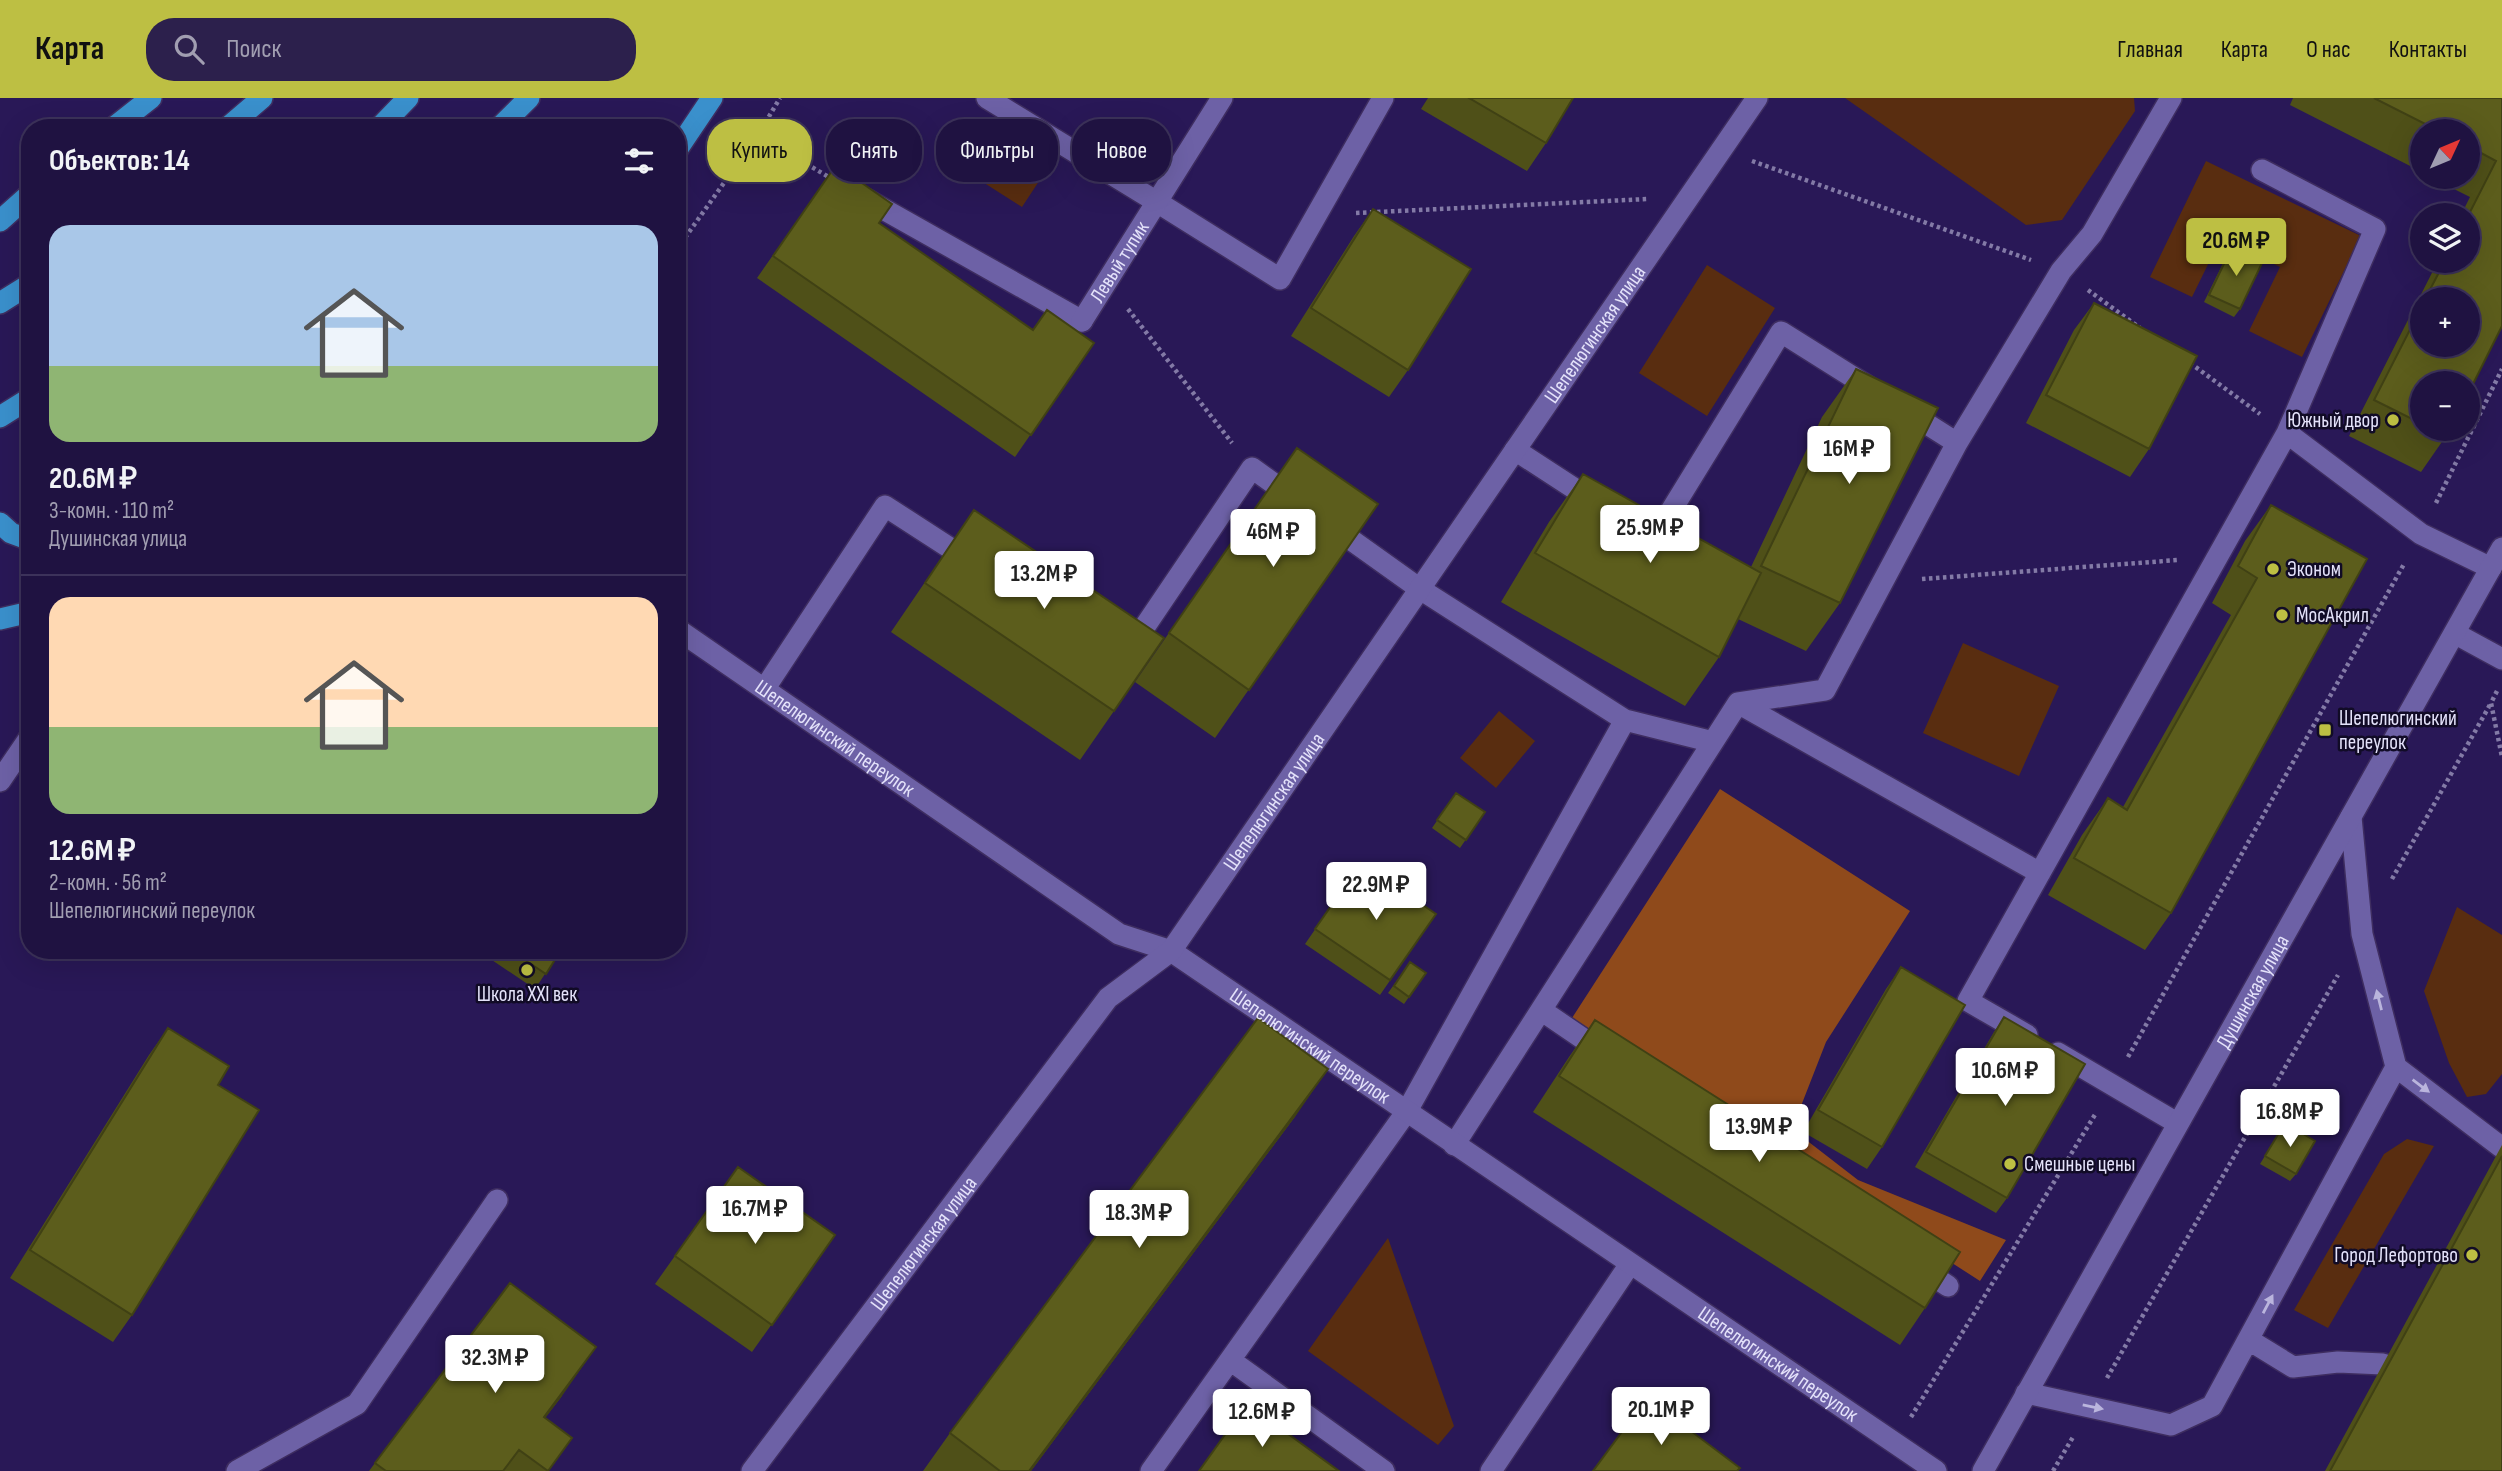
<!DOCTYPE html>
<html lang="ru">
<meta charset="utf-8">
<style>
body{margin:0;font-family:"Sofia Sans Condensed",sans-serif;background:#2c204c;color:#f1f3f6;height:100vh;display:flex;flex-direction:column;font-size:26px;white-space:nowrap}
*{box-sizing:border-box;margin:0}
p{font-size:23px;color:#a19eb1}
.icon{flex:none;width:38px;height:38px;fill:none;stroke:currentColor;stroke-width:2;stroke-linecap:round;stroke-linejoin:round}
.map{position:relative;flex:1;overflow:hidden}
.sheet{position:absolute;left:21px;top:21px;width:665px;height:840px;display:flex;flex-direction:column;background:#1f1241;border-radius:28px;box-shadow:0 7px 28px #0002,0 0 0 2px #3c325a}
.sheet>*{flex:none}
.banner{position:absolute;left:707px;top:21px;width:665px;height:63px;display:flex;gap:14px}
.needle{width:46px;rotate:46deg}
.fabs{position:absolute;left:2410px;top:21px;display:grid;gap:14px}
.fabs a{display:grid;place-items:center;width:70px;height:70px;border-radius:50%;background:#1f1241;box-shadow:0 7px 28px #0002,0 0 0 2px #3c325a;font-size:35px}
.price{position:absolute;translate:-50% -60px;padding:0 16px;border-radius:7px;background:#fff;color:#222;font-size:23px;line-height:46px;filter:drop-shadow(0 2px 4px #0008)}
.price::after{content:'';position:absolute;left:50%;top:42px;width:21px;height:16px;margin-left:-10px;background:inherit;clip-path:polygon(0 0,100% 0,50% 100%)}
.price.current{background:#bdbf43;color:#111}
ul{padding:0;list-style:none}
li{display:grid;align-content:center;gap:14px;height:371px;padding:0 28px}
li+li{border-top:2px solid #3c325a}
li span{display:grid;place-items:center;height:217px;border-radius:21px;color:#555}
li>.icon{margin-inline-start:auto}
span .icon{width:126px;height:126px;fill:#fffc;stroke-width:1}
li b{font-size:30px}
h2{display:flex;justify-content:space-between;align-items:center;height:84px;padding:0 28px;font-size:30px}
.pill{padding:0 24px;border-radius:28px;background:#1f1241;box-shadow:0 7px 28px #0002,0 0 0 2px #3c325a;font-size:24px;line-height:63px}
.pill.current{background:#bdbf43;color:#111}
header{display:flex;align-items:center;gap:42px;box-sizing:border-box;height:98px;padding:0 35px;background:#bdbf43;color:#111}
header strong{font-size:33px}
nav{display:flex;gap:38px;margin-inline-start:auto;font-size:24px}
.search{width:490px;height:63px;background:#2c204c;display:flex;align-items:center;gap:18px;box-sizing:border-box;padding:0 24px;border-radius:28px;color:#a19eb1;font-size:26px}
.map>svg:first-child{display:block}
.green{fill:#592d10}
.forest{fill:#8f4a1b}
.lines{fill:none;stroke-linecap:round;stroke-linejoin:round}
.lane-casing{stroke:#3e2d60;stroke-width:24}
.street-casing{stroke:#3e2d60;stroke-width:24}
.secondary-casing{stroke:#3e2d60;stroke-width:24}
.primary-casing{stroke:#3e2d60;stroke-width:24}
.path{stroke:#837aa6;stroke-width:4.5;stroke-dasharray:3.5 3.5;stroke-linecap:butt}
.lane{stroke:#6d61a6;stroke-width:21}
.street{stroke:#6d61a6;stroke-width:21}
.secondary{stroke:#6d61a6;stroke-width:21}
.primary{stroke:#3a90cc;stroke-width:21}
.wall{fill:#4f5018;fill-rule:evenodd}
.shaded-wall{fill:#404114}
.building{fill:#5c5d1c;stroke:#404114;stroke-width:2}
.oneway{fill:#bab5dd}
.poi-dot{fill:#bdbf43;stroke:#110b26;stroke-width:2.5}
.labels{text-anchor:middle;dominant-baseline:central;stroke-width:5;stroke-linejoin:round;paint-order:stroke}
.street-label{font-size:21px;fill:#e4e2fa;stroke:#110b26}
.poi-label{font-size:21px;fill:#e4e2fa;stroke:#110b26;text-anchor:start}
</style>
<header>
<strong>Карта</strong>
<div class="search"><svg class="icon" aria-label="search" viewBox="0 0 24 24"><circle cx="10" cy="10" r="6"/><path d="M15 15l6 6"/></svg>Поиск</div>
<nav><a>Главная</a><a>Карта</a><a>О нас</a><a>Контакты</a></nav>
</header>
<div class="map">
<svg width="2502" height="1373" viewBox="0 0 2502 1373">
<rect width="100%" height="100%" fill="#291857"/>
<path class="green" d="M1845 0H2134L2135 13 2062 122 2026 127Z
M987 20 1053 62 1022 109 956 67Z
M2206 63 2361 138 2302 259 2249 233 2280 169 2221 140 2192 199 2150 179Z
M1707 167 1775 210 1707 318 1639 275Z
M1963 545 2059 588 2019 678 1923 635Z
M1499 613 1535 643 1496 690 1460 660Z
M2457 809 2502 837V976L2486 996 2467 999 2449 965 2424 893Z
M2407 1041 2434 1048 2328 1230 2294 1212 2384 1056Z
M1388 1140 1454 1328 1438 1347 1308 1253Z"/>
<path class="forest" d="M1720 691 1910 813 1826 944 1792 1031 1858 1082 2006 1142 1980 1183 1572 920Z"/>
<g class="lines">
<g class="lane-casing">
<path id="lane" d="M2262 72 2375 131 2287 335 2421 436 2491 470
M862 99 1082 223
M1157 104 1280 181 1383 0
M1905 312 1957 345
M1515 352 1595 404
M1329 426 1420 491 1625 622 1713 644
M1649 439 1653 442 1781 234 1875 293
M2456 536 2502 561
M1131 549 1252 370 1295 401
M765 590 885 408 970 463
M1738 605 2040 775
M2351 719 2362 836 2396 969
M2027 937 1968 903 2287 335
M1604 955 1541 912 1738 605 1825 592 1957 345 2061 173 2092 136 2171 0
M2058 955 2177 1025
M1454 1047 1541 912
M1918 1168 1948 1188
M2249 1242 2293 1269 2338 1264 2383 1266
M1230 1262 1384 1373
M2026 1295 2171 1327 2212 1308 2396 969 2501 1049
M237 1373 357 1306 497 1102
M1151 1373 1407 1013 1625 622
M1491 1373 1630 1166"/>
</g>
<g class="street-casing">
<g id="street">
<path d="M987 0 1157 104"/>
<path id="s1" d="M1082 223 1222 0"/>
<path id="s2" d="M677 531 1119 836 1171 853 1936 1373"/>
<path id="s3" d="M752 1373 1108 900 1171 853 1757 0"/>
</g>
</g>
<g class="secondary-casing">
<g id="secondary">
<path d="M0 683 30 639"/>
<path id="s4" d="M1983 1373 2502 450"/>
</g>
</g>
<g class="primary-casing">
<path id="primary" d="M113 30 151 0
M227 30 262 0
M379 30 408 0
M499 30 529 0
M677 52 712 0
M0 123 30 96
M0 205 30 186
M0 319 30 300
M0 425 11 435 30 442
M0 521 30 514"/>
</g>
<path class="path" d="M758 37 780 0
M1752 63 2031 162
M1356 115 1648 101
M677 151 758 37 832 81
M2088 192 2140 230
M1128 211 1232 345
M2190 265 2260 316
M2436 405 2502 271
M1922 481 2178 462
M2497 593 2491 605 2502 659
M2392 781 2491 605
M2128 959 2404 466
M2107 1280 2338 877
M1911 1319 2096 1015
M2053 1373 2073 1339"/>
<use href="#lane" class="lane"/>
<use href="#street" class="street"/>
<use href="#secondary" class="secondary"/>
<use href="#primary" class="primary"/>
</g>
<path class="wall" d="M1428 0H1573L1546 45 1527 73 1421 11Z
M2293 0H2502V228L2422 285V331H2450L2446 338 2421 374 2349 338 2438 163H2468V117H2461L2470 99 2430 79H2468V33H2422V74L2290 7ZM2422 201H2468L2422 247Z
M836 67 879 125 1033 232 1094 245 1015 359 757 180Z
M1373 111 1408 272 1389 299 1291 238 1354 138Z
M2232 149 2240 211 2234 219 2204 204 2227 157Z
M2094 205 2149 351 2130 379 2026 325 2074 232Z
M1856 271 1840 505 1806 553 1738 521 1719 559 1685 608 1501 504 1549 424 1583 376 1751 469 1822 319Z
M1297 350 1378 406 1215 640 1135 584Z
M2271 407 2367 461 2171 815 2145 852 2048 797 2082 737 2108 700 2123 709 2231 517 2212 505 2245 443Z
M974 412 1114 613 1080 662 891 534Z
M1456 695 1485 714 1460 750 1432 730Z
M1361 765 1436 816 1380 897 1305 846Z
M477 852H561L535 891Z
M1410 864 1426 875 1404 906 1388 895Z
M1901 869 1882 1049 1867 1071 1803 1034 1886 891Z
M2004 919 2007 1100 1996 1115 1915 1069 1994 934Z
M1595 922 1925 1210 1900 1247 1533 1014 1569 959Z
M168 930 218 987 132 1217 113 1244 10 1180 149 957Z
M1297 1016 1031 1373H923L950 1335Z
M2285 1025 2296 1076 2290 1083 2260 1066Z
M2502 1047V1373H2325Z
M738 1069 835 1137 752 1254 655 1186Z
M562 1298 545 1320 548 1373H369L375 1365Z"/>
<path class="shaded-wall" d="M1328 971 1297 1016 1031 1373H1029Z
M596 1249 562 1298 520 1353 544 1319Z"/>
<path class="building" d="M1469 0H1573L1546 45Z
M2374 0H2502V228L2468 296V285H2422V326L2374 302 2422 208V247H2468V201H2425L2445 163H2468V118L2496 63 2468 48V33H2439Z
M836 67 892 106 879 125 1033 232 1047 212 1094 245 1031 337 773 158Z
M1373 111 1471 171 1408 272 1311 210Z
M2232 149 2263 163 2240 211 2209 197Z
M2094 205 2197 258 2149 351 2046 297Z
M1856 271 1938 310 1840 505 1761 468Z
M2432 331H2450L2446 338Z
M1297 350 1378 406 1249 592 1169 535Z
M1583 376 1761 475 1719 559 1535 455Z
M2271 407 2367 461 2171 815 2074 760 2108 700 2127 712 2257 480 2238 468Z
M974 412 1164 540 1114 613 925 485Z
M1456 695 1485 714 1466 742 1437 722Z
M1361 765 1436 816 1390 882 1315 831Z
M510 852H561L546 876Z
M1410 864 1426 875 1409 899 1394 888Z
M1901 869 1965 907 1882 1049 1818 1012Z
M2004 919 2085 966 2007 1100 1926 1054Z
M1258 920 1328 971 1029 1373H1000L950 1335Z
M1595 922 1960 1154 1925 1210 1559 978Z
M168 930 229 968 218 987 259 1012 132 1217 30 1152Z
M2285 1025 2315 1043 2296 1076 2265 1058Z
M2502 1058V1373H2330Z
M738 1069 835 1137 772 1227 675 1158Z
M510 1185 596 1249 544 1319 572 1340 548 1373 519 1352 503 1373H386L375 1365Z
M1647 1300 1740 1370 1737 1373H1593Z
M1247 1306 1339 1373H1199Z"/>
<defs><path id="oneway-solid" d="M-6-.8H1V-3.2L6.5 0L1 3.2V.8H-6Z" transform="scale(1.75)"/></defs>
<g class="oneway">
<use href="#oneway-solid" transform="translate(2379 902) rotate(-104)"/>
<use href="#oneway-solid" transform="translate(2421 988) rotate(37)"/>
<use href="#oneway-solid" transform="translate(2268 1206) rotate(-62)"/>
<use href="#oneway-solid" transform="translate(2093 1309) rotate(12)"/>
</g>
<g class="poi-dot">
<circle cx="2393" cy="322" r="7"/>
<circle cx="2273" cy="471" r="7"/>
<circle cx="2282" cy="517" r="7"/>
<rect x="2318" y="625" width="14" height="14" rx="3.5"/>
<circle cx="527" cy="872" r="7"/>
<circle cx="2010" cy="1066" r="7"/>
<circle cx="2472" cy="1157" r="7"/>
</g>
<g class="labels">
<g class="street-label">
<text stroke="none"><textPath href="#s1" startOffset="70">Левый тупик</textPath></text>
<text stroke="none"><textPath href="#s3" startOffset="1419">Шепелюгинская улица</textPath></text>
<text stroke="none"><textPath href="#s2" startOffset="192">Шепелюгинский переулок</textPath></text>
<text stroke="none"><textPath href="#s3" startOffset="852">Шепелюгинская улица</textPath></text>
<text stroke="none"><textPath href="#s4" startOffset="550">Душинская улица</textPath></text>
<text stroke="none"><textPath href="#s2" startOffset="760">Шепелюгинский переулок</textPath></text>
<text stroke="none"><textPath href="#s3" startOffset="285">Шепелюгинская улица</textPath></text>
<text stroke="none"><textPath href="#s2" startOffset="1326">Шепелюгинский переулок</textPath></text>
</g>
<g class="poi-label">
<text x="2379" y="322" text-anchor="end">Южный двор</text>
<text x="2287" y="471">Эконом</text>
<text x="2296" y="517">МосАкрил</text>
<text x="2339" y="620">Шепелюгинский<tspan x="2339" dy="24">переулок</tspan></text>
<text x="527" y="896" text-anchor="middle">Школа XXI век</text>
<text x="2024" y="1066">Смешные цены</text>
<text x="2458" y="1157" text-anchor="end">Город Лефортово</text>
</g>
</g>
</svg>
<div class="fabs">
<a><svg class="needle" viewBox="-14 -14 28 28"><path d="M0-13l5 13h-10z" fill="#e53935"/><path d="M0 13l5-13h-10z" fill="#a19eb1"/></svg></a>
<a><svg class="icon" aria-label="layers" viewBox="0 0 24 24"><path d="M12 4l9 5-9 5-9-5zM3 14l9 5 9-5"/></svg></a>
<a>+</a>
<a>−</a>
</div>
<b class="price current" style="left:2236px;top:180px">20.6M ₽</b>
<b class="price" style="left:1849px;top:388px">16M ₽</b>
<b class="price" style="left:1650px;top:467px">25.9M ₽</b>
<b class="price" style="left:1273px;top:471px">46M ₽</b>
<b class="price" style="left:1044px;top:513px">13.2M ₽</b>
<b class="price" style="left:1376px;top:824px">22.9M ₽</b>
<b class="price" style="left:2005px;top:1010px">10.6M ₽</b>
<b class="price" style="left:2290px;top:1051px">16.8M ₽</b>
<b class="price" style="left:1759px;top:1066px">13.9M ₽</b>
<b class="price" style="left:755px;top:1148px">16.7M ₽</b>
<b class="price" style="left:1139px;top:1152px">18.3M ₽</b>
<b class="price" style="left:495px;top:1297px">32.3M ₽</b>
<b class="price" style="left:1661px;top:1349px">20.1M ₽</b>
<b class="price" style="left:1262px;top:1351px">12.6M ₽</b>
<div class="banner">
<a class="pill current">Купить</a>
<a class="pill">Снять</a>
<a class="pill">Фильтры</a>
<a class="pill">Новое</a>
</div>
<section class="sheet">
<h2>Объектов: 14<svg class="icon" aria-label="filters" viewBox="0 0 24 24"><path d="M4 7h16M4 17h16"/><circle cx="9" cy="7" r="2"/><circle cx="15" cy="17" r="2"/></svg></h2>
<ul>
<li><span style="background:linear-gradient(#a9c7e8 65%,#8fb573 0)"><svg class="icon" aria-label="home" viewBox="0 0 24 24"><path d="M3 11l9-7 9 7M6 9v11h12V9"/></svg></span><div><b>20.6M ₽</b><p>3-комн. · 110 m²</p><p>Душинская улица</p></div></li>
<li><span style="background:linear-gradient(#ffd9b3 60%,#8fb573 0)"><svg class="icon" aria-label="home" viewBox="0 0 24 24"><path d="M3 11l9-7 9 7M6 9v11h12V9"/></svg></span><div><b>12.6M ₽</b><p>2-комн. · 56 m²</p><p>Шепелюгинский переулок</p></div></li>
</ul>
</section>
</div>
